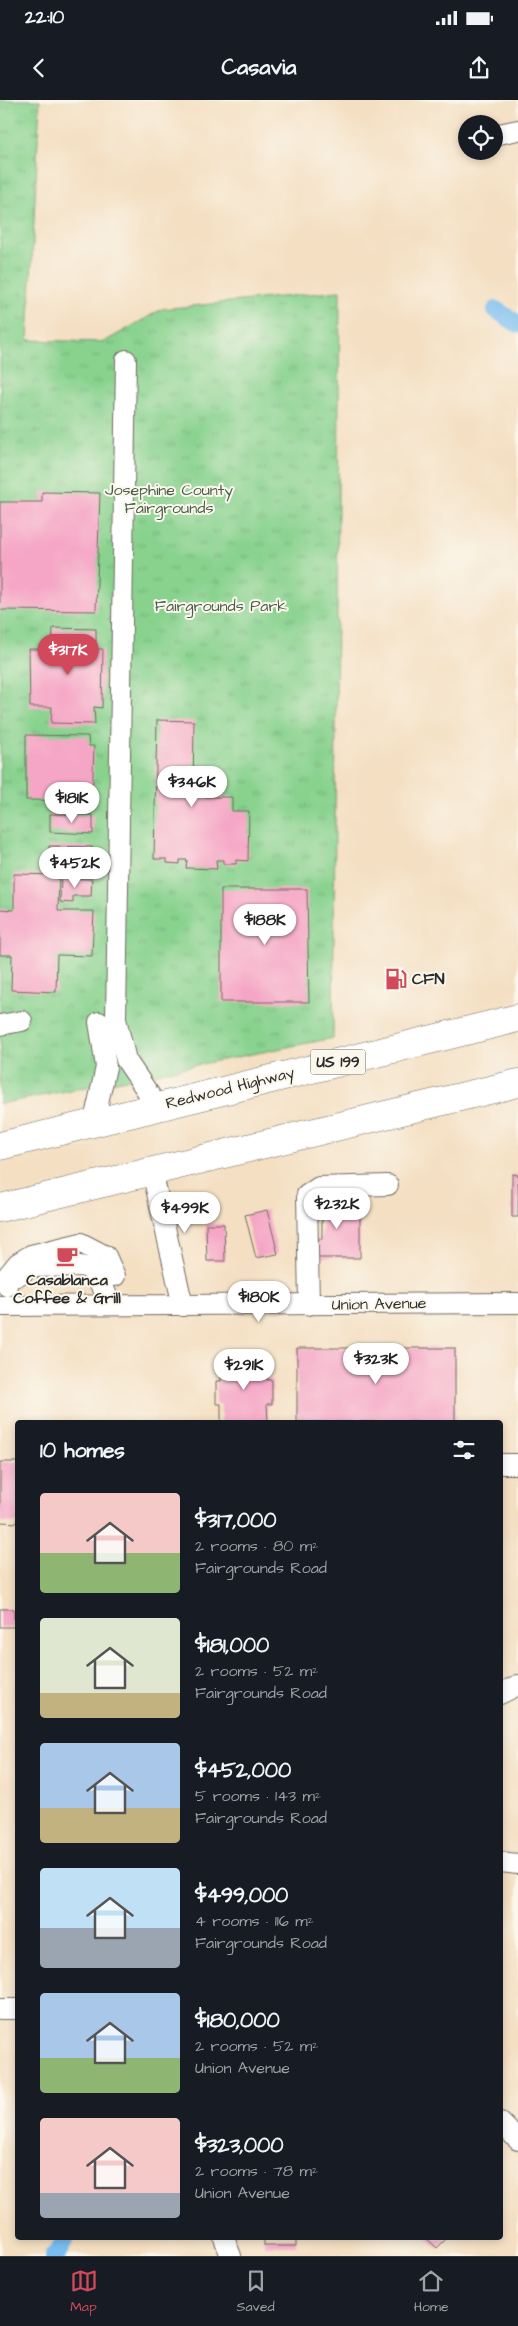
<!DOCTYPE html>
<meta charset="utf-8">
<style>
body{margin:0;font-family:"Architects Daughter",sans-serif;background:#242831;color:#f1f3f6;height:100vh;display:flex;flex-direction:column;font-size:19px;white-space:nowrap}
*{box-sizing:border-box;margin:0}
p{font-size:16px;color:#9ea1a6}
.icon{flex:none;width:28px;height:28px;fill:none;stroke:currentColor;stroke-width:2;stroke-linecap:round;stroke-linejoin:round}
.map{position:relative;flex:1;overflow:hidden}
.sheet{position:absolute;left:15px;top:1320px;width:488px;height:820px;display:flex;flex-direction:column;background:#171b24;border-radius:5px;box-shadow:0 2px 8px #0003}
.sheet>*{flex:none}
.tools{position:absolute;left:458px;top:15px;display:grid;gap:10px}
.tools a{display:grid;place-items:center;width:45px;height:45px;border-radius:50%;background:#171b24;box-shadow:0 2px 8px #0003;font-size:25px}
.price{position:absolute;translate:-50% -42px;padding:0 11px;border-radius:18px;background:#fff;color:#222;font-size:16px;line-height:32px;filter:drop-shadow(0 1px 2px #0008)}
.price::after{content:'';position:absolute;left:50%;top:30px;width:15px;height:11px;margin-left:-8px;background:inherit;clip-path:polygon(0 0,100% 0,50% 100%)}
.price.active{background:#d1495b;color:#fff}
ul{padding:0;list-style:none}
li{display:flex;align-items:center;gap:15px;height:125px;padding:0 25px}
li span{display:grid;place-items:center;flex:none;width:140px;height:100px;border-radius:5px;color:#555}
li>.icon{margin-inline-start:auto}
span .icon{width:60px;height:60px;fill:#fffc;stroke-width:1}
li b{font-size:21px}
h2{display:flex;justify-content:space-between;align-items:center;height:60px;padding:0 25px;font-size:21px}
.status{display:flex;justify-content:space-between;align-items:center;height:35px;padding:0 25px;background:#171b24;direction:ltr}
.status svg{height:14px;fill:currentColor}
header{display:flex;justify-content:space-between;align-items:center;height:65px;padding:0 25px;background:#171b24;font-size:22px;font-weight:700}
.menu{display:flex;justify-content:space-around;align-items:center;height:70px;border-top:1px solid #363941;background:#171b24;font-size:14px;color:#9ea1a6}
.menu a{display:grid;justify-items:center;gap:2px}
.menu .active{color:#d1495b}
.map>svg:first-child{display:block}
.grass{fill:url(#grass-tufts);stroke:#5a7e5c}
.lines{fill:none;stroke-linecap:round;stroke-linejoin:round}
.canal{stroke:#78bef0;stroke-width:18}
.building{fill:#f5a5c5}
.minor-casing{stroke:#716a60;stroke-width:22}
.highway-casing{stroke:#716a60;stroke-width:29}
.minor{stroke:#fff;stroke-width:20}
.highway{stroke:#fff;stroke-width:28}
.labels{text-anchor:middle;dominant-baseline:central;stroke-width:4;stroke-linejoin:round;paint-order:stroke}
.shield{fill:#fbf7ec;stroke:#696865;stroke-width:1}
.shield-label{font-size:15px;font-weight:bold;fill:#2b2b2b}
.park-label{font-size:16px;fill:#475d49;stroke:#fbf7ec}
.poi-label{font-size:16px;font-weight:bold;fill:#2b2b2b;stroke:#fbf7ec;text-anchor:start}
.street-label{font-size:16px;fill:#2b2b2b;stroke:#fbf7ec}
</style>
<div class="status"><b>22:10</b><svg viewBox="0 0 49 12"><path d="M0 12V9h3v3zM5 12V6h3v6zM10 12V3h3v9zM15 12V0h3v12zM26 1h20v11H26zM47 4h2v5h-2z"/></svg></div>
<header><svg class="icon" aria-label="back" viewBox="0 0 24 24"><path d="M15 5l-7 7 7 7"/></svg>Casavia<svg class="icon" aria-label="share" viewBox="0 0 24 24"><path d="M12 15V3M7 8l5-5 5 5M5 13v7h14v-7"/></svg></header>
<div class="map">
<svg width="518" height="2156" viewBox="0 0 518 2156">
<defs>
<pattern id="grass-tufts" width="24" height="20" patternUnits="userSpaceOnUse" patternTransform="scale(1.25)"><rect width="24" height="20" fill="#88d28e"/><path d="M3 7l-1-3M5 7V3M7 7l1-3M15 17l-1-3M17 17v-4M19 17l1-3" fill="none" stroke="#76b47b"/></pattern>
</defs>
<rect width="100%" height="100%" fill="#fbf7ec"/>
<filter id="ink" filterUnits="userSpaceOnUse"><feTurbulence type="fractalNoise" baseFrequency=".02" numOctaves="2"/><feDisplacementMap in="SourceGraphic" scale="10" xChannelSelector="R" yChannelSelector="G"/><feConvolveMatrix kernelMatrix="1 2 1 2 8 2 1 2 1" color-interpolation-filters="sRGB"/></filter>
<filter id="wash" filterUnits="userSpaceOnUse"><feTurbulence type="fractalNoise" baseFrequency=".0096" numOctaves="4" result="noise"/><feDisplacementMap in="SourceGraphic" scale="20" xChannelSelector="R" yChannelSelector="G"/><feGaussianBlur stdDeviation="1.12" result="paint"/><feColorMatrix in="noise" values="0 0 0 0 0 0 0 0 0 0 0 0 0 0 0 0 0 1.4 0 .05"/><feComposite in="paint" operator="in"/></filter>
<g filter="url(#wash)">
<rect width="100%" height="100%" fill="#f4dfc2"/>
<path class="grass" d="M0 0H40L28 240 104 242 162 209 340 191 333 938 0 1004Z"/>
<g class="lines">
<path class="canal" d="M496 210 518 224
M53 2156 58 2153 65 2138"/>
</g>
<g id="blocks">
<path class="building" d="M42 392 100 393 96 511 0 510V402H42Z
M53 528 96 529V549H103L102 608 94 607 95 624 51 623 52 607H30L29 549H52Z
M157 620 194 621 193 697H232V711H249L248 761 236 760V764H223V760H216L217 769 186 768 187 760H180V764L167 763V759H154Z
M26 635 88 636 89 646H94L92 701 26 700Z
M50 714 93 715V734L50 732Z
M49 746 92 747V765L49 764Z
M14 774 59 775 58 811H94L92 856 57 855 56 892 11 890 12 855H0V809L14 810Z
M61 778 92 779 91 796H73V803L60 802Z
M221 789H307L309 902H221Z
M512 1074 518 1075V1117H512Z
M322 1095H360V1158H301V1139H322Z
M267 1110 278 1154 256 1158 245 1115Z
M206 1124H224L225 1161H207Z
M297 1248H455V1322H297Z
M221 1259H267V1280H272V1304H267L268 1322H221V1304H216V1281H221Z
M0 1362H18V1423L0 1422Z
M0 1509H14V1527H0Z
M264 2138H296V2146H264Z
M426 2138H447L437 2148Z"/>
</g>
</g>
<g filter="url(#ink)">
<use href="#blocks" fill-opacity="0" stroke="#716a60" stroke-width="1"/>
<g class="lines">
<g class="minor-casing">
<path id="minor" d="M494 35 518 30
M126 260 116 919 126 960 157 1006
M0 925 22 921
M94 1021 106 967 99 922
M152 1071 183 1206
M17 1176 31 1167 81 1166 90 1169 106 1193
M7 1186 8 1175 18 1163 31 1155 81 1143 106 1156 115 1176
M309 1205 307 1095 319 1087 388 1085
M0 1206 518 1203
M500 1364H518
M500 1594 518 1585
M500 1762 518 1764
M0 1909H18
M500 2022 518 2040
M224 2138 231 2156"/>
</g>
<g class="highway-casing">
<path id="highway" d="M0 1046 518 918
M0 1108 518 983"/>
</g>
<use href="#minor" class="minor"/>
<use href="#highway" class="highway"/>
</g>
</g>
<defs>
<g id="fuel-bare" transform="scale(1.725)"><path d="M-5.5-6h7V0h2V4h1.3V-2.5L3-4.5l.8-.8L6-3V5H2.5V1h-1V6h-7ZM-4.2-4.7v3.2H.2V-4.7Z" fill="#d1495b" stroke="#fbf7ec" stroke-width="2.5" paint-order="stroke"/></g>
<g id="cafe-bare" transform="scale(1.725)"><path d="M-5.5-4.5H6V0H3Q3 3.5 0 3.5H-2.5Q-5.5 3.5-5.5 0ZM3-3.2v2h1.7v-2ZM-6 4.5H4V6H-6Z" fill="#d1495b" stroke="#fbf7ec" stroke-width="2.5" paint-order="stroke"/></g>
</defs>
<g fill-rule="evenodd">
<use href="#fuel-bare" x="396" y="879"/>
<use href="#cafe-bare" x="67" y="1156"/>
</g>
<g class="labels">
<rect class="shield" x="310.5" y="949.5" width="55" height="25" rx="4"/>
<g class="shield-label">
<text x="338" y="962">US 199</text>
</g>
<g class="park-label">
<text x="169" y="390">Josephine County<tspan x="169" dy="18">Fairgrounds</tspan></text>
<text x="221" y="506">Fairgrounds Park</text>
</g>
<g class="poi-label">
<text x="412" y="879">CFN</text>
<text x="67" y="1180" text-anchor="middle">Casablanca<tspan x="67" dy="18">Coffee &amp; Grill</tspan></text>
</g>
<g class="street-label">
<text transform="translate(230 988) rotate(-14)">Redwood Highway</text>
<text transform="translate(379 1204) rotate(-1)">Union Avenue</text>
</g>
</g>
</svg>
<div class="tools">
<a><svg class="icon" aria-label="locate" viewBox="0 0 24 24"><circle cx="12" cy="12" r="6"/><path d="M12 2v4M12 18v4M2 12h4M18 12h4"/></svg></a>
</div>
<b class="price active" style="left:68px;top:576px">$317K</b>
<b class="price" style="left:192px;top:708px">$346K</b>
<b class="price" style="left:72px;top:724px">$181K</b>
<b class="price" style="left:75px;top:789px">$452K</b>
<b class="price" style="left:265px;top:846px">$188K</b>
<b class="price" style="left:337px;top:1130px">$232K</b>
<b class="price" style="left:185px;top:1134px">$499K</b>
<b class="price" style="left:259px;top:1223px">$180K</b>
<b class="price" style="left:376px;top:1285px">$323K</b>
<b class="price" style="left:244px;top:1291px">$291K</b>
<section class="sheet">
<h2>10 homes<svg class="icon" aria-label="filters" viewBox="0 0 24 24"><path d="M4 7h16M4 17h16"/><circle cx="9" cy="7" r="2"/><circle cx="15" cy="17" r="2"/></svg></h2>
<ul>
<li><span style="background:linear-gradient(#f6c9c9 60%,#8fb573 0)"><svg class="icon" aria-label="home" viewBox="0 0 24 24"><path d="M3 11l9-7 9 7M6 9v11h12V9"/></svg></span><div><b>$317,000</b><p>2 rooms · 80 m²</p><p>Fairgrounds Road</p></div></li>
<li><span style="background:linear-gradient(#dfe7d0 75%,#c2b280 0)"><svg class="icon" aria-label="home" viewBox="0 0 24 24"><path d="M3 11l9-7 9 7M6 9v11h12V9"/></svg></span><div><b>$181,000</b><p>2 rooms · 52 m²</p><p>Fairgrounds Road</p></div></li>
<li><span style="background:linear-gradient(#a9c7e8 65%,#c2b280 0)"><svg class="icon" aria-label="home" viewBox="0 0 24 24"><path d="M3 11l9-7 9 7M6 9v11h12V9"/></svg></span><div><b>$452,000</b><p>5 rooms · 143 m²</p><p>Fairgrounds Road</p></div></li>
<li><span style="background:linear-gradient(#bfe0f5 60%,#9aa5b1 0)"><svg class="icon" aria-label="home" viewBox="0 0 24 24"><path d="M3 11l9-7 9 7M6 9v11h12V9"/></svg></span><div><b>$499,000</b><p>4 rooms · 116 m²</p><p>Fairgrounds Road</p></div></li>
<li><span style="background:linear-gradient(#a9c7e8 65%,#8fb573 0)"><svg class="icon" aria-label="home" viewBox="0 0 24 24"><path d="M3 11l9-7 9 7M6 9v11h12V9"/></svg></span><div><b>$180,000</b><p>2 rooms · 52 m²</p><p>Union Avenue</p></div></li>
<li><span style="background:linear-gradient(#f6c9c9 75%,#9aa5b1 0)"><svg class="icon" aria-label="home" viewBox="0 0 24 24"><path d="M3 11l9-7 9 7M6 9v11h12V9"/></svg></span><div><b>$323,000</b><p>2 rooms · 78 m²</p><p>Union Avenue</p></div></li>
</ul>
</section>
</div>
<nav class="menu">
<a class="active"><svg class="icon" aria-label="map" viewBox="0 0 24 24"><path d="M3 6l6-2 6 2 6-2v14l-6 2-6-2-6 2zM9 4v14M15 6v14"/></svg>Map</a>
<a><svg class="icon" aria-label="saved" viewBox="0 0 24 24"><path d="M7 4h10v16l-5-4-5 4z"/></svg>Saved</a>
<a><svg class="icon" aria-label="home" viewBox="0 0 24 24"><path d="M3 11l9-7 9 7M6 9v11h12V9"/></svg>Home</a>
</nav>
